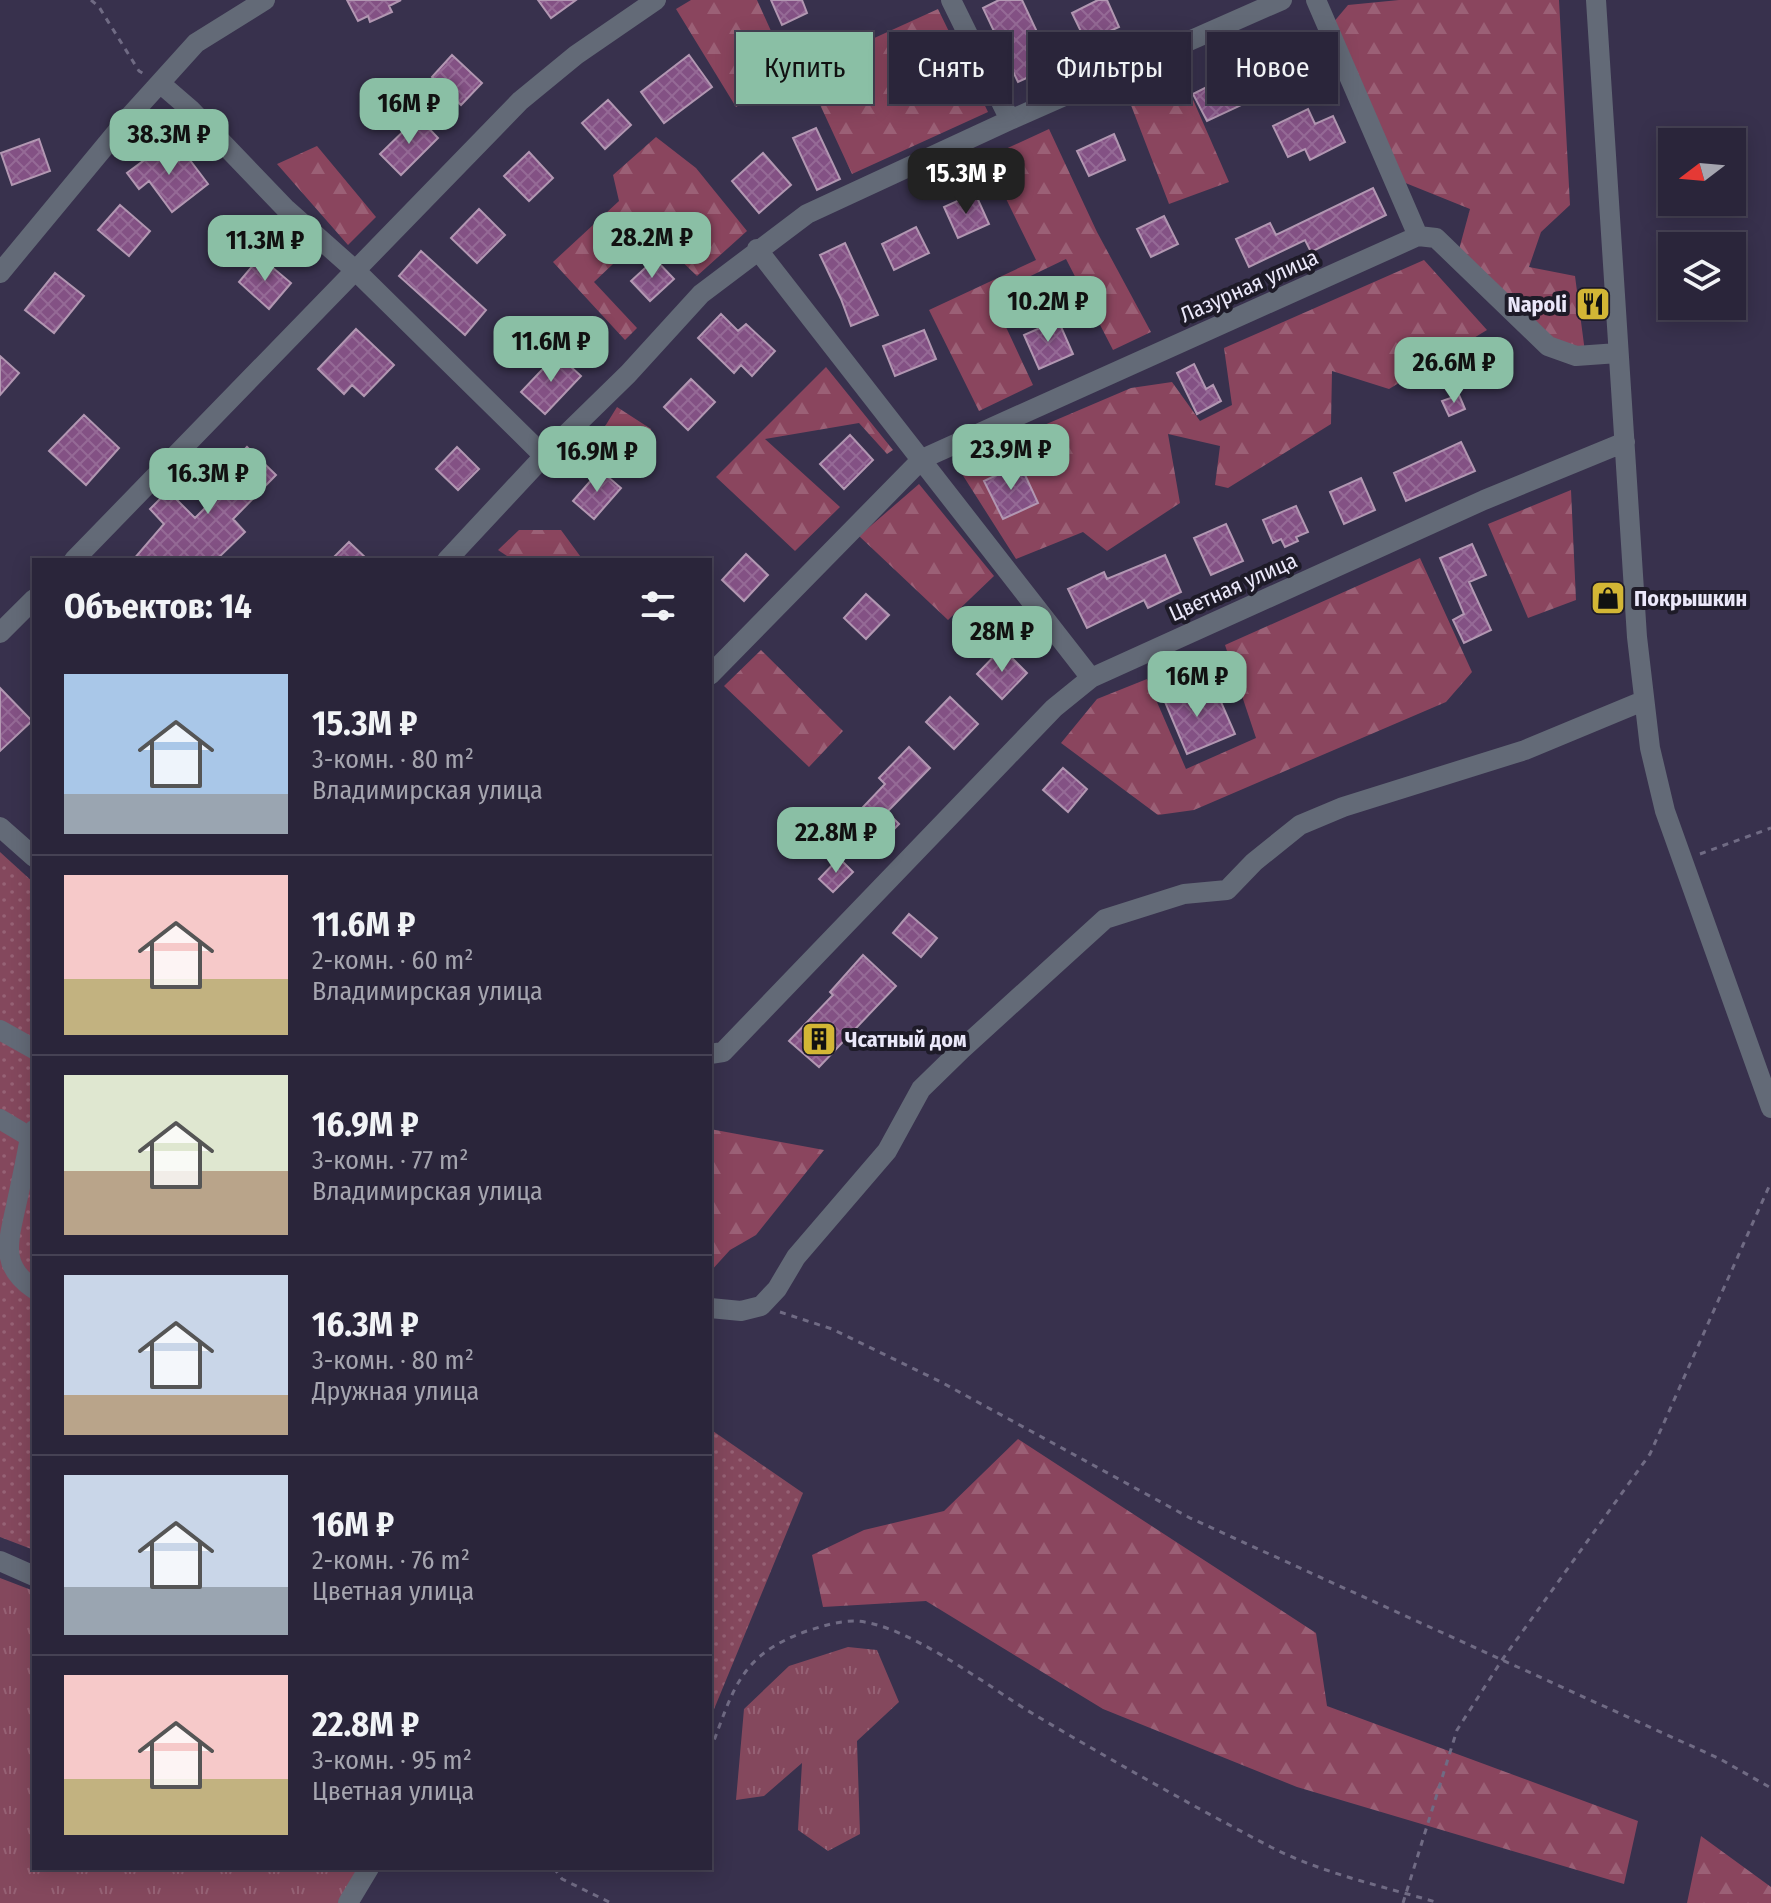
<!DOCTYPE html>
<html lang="ru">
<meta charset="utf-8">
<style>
body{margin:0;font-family:"Fira Sans Condensed",sans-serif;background:#322d42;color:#f1f3f6;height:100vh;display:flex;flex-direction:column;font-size:30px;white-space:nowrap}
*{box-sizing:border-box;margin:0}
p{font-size:26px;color:#a5a5af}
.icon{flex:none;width:44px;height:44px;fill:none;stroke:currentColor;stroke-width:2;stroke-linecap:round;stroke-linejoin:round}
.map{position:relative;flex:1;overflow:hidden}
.details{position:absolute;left:32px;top:558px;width:680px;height:1312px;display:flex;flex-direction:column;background:#2a253a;border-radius:0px;box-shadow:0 4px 20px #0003,0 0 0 2px #464254}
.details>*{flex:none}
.banner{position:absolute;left:736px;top:32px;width:760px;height:72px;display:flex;gap:16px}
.needle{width:52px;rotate:254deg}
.fabs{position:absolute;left:1658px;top:128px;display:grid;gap:16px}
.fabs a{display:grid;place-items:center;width:88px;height:88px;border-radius:0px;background:#2a253a;box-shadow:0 4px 20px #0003,0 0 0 2px #464254;font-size:40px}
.price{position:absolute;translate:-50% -68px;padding:0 18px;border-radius:16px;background:#8abfa5;color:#111;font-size:26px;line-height:52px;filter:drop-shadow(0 2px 4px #0008)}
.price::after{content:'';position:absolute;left:50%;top:48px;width:24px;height:18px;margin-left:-12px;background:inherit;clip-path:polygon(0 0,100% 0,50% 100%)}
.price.active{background:#222;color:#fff}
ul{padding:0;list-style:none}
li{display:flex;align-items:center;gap:24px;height:200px;padding:0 32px}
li+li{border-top:2px solid #464254}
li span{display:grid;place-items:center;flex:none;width:224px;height:160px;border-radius:0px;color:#555}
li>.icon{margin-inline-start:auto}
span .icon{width:96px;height:96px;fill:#fffc;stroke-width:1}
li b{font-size:34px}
h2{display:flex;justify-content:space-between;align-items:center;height:96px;padding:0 32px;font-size:34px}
.pill{padding:0 28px;border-radius:0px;background:#2a253a;box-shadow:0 4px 20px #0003,0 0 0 2px #464254;font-size:28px;line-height:72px}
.pill.active{background:#8abfa5;color:#111}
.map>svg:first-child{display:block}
.grass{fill:url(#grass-tufts)}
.forest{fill:url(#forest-firs)}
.garden{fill:url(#garden-dots)}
.building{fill:url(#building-cross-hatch);stroke:#b297b2;stroke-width:2}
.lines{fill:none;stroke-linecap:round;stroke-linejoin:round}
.path{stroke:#706b84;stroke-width:3;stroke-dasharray:6 6;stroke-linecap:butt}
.minor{stroke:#636a77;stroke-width:20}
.labels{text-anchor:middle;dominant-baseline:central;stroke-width:8;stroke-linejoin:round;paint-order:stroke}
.street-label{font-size:22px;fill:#ebe8fa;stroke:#1e1b28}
.poi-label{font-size:22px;font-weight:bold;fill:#ebe8fa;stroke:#1e1b28;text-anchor:start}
</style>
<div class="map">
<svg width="1771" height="1903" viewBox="0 0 1771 1903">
<defs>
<pattern id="grass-tufts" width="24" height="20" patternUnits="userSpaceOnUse" patternTransform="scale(2)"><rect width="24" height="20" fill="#84485d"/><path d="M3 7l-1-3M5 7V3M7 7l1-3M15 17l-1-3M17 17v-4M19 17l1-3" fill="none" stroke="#966275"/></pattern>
<pattern id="forest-firs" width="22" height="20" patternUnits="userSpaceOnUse" patternTransform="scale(2)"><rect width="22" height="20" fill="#8a455e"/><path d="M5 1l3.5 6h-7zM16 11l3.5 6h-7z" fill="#9b6076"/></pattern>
<pattern id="garden-dots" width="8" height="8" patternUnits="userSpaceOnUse" patternTransform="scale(2)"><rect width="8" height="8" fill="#84485d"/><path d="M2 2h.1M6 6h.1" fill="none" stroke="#966275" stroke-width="1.8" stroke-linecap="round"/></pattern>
<pattern id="building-cross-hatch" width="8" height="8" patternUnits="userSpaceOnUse" patternTransform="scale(2)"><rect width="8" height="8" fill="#835184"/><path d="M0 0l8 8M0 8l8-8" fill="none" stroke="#956a96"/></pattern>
</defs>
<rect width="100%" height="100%" fill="#38314d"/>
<path class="grass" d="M0 1578 34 1591V1868H366L348 1903H0Z
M848 1647 877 1650 899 1702 857 1741 860 1834 828 1851 798 1830 802 1763 764 1796 736 1800 744 1709 789 1666Z"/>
<path class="forest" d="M691 0H757L790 73 736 107 676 9Z
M1399 0H1559L1570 205 1541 232 1529 267 1575 276 1585 352 1546 343 1458 253 1470 209 1403 182 1332 24 1348 5Z
M938 9 988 112 852 174 804 70Z
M1177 63 1229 182 1169 204 1124 87Z
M1049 129 1097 232 1151 332 1113 350 1066 259 991 295 1033 385 979 411 929 310 1036 260 986 158Z
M656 137 696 168 747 231 697 276 649 230 594 282 637 328 625 340 553 262 619 201 613 175Z
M317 146 376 217 348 245 277 164Z
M1424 260 1487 330 1389 389 1332 371 1331 424 1228 488 1215 485 1220 446 1168 434 1180 503 1107 551 1083 532 1016 559 955 463 1131 388 1172 382 1200 421 1232 405 1224 348Z
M826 367 893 450 887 454 859 423 765 439 840 507 795 551 716 477Z
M617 407 651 429V451L639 477 599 436Z
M919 484 994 576 948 620 859 536Z
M1571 490 1576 600 1528 618 1488 524Z
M519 530H561L583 560H513L498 550Z
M1420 558 1472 672 1446 702 1194 810 1158 815 1061 743 1097 699 1147 679 1186 769 1256 738 1225 645Z
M761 650 843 731 809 767 724 686Z
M710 1129 824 1150 756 1235 730 1250 710 1272Z
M1018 1439 1316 1633 1327 1706 1638 1821 1624 1884 1297 1787 1103 1709 926 1601 823 1607 812 1555 864 1530 944 1511Z
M1701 1836 1771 1887V1903H1687Z"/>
<path class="garden" d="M0 852 34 883V1550L0 1537Z
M710 1429 803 1493 710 1719Z"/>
<path class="building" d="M347 0H401L389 6 392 12 370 22 368 16 358 21Z
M538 0H576L551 18Z
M771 0H802L807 13 782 25Z
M999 0H1022L1053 66 1018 82 983 8Z
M1098 0H1107L1119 27 1086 42 1072 13Z
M1279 54 1293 81 1207 121 1193 94 1219 81 1220 84Z
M452 55 482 83 461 105 432 77Z
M689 55 712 87 664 123 641 92Z
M608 100 631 125 605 149 582 123Z
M1308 109 1315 124 1333 116 1345 142 1310 160 1305 149 1288 157 1273 126Z
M418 117 438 138 401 175 380 154Z
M816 128 840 179 817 190 793 138Z
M1114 134 1125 160 1089 176 1077 151Z
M39 139 50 171 12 185 1 153Z
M166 144 179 161 186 155 208 184 172 212 149 181 139 189 127 173Z
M529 152 553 178 529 201 504 176Z
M763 153 791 185 759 213 732 181Z
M1373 188 1386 215 1311 252 1305 240 1249 267 1236 239 1270 223 1276 235Z
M975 193 989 224 958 238 944 207Z
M120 205 150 231 129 256 98 230Z
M479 209 505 235 477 263 451 238Z
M1164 216 1178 244 1151 257 1137 229Z
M916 227 929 253 894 270 882 244Z
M845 243 878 315 851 326 841 299 820 255Z
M421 251 486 310 465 335 399 276Z
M260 257 291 283 269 309 239 282Z
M655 259 674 279 650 301 631 281Z
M55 273 84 296 54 333 25 310Z
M721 314 738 331 746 324 775 351 752 376 741 365 734 373 698 338Z
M1058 320 1073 354 1039 369 1024 335Z
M356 329 394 365 364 396 352 385 344 394 318 369Z
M924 330 936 359 895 376 883 346Z
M557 354 581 376 545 414 521 392Z
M0 356 19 373 0 395Z
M1194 364 1206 389 1213 385 1221 401 1197 414 1177 373Z
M691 379 715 402 688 430 664 407Z
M1459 395 1465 409 1449 416 1442 401Z
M84 415 119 448 86 485 49 451Z
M850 435 873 460 844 489 820 464Z
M1461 442 1475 471 1406 501 1394 473Z
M247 447 276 475 233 519 245 532 216 560H133L164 524 150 509 168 491 195 518 228 485 219 476Z
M457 447 479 469 458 490 436 469Z
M1020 464 1038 503 1003 519 984 481Z
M600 470 621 488 594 519 573 501Z
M1361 478 1375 510 1344 524 1330 492Z
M1296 506 1308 532 1296 537 1298 541 1285 547 1281 539 1273 543 1263 520Z
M1226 524 1243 561 1211 575 1194 538Z
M349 542 368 560H331Z
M1472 544 1486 575 1469 582 1491 630 1464 643 1453 620 1464 614 1440 558Z
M746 554 768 575 744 601 722 580Z
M1165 555 1181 592 1148 608 1144 600 1087 628 1068 589 1104 572 1107 579Z
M866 594 889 615 866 639 844 618Z
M1002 648 1027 673 1002 699 977 674Z
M1180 681 1191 707 1218 695 1235 734 1187 754 1160 690Z
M0 688 32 721 0 751Z
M950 697 978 724 954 749 926 722Z
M909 747 930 768 887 812 899 824 874 850 847 824 885 784 879 778Z
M1063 768 1087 789 1068 812 1043 790Z
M839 858 853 872 833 892 819 879Z
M909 914 937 938 921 957 893 933Z
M863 955 896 986 819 1067 789 1041 833 995 830 992Z"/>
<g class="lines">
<path class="path" d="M91 0 99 7 139 71 144 74
M1700 854 1771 828
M780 1312 832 1329 941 1382 1190 1518 1720 1759 1771 1788
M710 1751C734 1689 739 1655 807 1631 823 1626 838 1621 854 1621 905 1622 990 1688 1035 1715 1111 1760 1189 1804 1267 1845 1320 1873 1382 1886 1439 1903
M554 1868 562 1879 611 1903
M1403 1903 1457 1730 1502 1660 1650 1454 1771 1182"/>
<path class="minor" d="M951 0 1010 120
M1596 0 1637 637 1650 748 1665 811 1771 1108
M161 84 190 109 285 208 356 271 544 456
M1418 236 1436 238 1548 346 1576 356 1618 353
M757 249 1091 678
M0 273 130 116 196 43 265 0
M74 560 520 101 576 55 656 0
M447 560 544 456 628 374 701 294 807 214 1010 120 1282 0
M0 633 34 599
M710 675 922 459 1418 236 1316 0
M0 827 34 857
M0 1030 34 1049
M710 1054 723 1052 1054 708 1091 678 1484 500 1625 442
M0 1119 30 1137
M34 1130 30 1137C26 1160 21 1183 16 1206 8 1243 0 1266 34 1289
M710 1308 741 1311 761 1306 777 1289 796 1257 887 1151 921 1089 962 1049 1105 919 1184 894 1227 890 1254 862 1300 825 1343 807 1525 750 1643 701
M0 1561 34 1576
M348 1903 369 1868"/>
</g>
<defs>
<g id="restaurant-square" transform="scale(1.8)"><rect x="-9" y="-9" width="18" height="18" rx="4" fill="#d3b635" stroke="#1e1b28"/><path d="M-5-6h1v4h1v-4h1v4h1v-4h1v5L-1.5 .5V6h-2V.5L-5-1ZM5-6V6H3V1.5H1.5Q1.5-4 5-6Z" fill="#111"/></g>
<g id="shop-square" transform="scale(1.8)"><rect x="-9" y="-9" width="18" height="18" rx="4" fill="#d3b635" stroke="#1e1b28"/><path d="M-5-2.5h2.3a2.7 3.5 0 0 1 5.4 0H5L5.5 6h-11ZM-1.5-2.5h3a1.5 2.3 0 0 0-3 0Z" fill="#111"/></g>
<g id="building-square" transform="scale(1.8)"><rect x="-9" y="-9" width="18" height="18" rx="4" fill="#d3b635" stroke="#1e1b28"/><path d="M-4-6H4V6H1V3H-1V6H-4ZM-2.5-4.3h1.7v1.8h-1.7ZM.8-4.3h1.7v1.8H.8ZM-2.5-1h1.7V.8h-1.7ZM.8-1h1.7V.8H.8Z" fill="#111"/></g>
</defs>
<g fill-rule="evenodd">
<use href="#restaurant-square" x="1593" y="304"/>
<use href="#shop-square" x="1608" y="598"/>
<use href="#building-square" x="819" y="1039"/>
</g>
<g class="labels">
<g class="street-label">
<text transform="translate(1249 286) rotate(-24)">Лазурная улица</text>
<text transform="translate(1233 587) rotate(-24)">Цветная улица</text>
</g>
<g class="poi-label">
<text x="1567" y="304" text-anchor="end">Napoli</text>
<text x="1634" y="598">Покрышкин</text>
<text x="845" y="1039">Чсатный дом</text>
</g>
</g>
</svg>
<div class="fabs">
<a><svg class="needle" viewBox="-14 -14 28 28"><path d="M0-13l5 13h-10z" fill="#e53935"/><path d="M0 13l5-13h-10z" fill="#a5a5af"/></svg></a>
<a><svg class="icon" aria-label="layers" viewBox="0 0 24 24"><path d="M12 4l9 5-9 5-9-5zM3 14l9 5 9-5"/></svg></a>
</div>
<b class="price" style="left:409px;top:146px">16M ₽</b>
<b class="price" style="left:169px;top:177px">38.3M ₽</b>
<b class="price active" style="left:966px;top:216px">15.3M ₽</b>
<b class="price" style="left:652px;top:280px">28.2M ₽</b>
<b class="price" style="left:265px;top:283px">11.3M ₽</b>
<b class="price" style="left:1048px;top:344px">10.2M ₽</b>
<b class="price" style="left:551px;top:384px">11.6M ₽</b>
<b class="price" style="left:1454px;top:405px">26.6M ₽</b>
<b class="price" style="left:1011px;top:492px">23.9M ₽</b>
<b class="price" style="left:597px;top:494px">16.9M ₽</b>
<b class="price" style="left:208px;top:516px">16.3M ₽</b>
<b class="price" style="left:1002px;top:674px">28M ₽</b>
<b class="price" style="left:1197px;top:719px">16M ₽</b>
<b class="price" style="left:836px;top:875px">22.8M ₽</b>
<div class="banner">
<a class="pill active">Купить</a>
<a class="pill">Снять</a>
<a class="pill">Фильтры</a>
<a class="pill">Новое</a>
</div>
<section class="details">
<h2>Объектов: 14<svg class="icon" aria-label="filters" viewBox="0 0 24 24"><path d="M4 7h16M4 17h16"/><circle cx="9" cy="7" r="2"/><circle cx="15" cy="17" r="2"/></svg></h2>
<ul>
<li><span style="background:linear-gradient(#a9c7e8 75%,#9aa5b1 0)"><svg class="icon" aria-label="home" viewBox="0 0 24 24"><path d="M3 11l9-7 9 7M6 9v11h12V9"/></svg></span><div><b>15.3M ₽</b><p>3-комн. · 80 m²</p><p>Владимирская улица</p></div></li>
<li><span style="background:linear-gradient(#f6c9c9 65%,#c2b280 0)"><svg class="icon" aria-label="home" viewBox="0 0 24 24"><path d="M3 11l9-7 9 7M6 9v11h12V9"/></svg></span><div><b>11.6M ₽</b><p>2-комн. · 60 m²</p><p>Владимирская улица</p></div></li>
<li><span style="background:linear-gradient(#dfe7d0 60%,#b9a48a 0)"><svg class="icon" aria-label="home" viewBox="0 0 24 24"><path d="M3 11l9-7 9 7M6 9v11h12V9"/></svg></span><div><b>16.9M ₽</b><p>3-комн. · 77 m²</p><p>Владимирская улица</p></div></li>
<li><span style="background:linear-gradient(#c9d6e8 75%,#b9a48a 0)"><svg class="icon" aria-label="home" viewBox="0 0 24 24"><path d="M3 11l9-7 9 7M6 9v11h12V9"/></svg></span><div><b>16.3M ₽</b><p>3-комн. · 80 m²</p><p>Дружная улица</p></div></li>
<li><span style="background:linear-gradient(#c9d6e8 70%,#9aa5b1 0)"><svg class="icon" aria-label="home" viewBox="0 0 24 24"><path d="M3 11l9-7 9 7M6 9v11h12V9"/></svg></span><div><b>16M ₽</b><p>2-комн. · 76 m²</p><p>Цветная улица</p></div></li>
<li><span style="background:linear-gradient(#f6c9c9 65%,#c2b280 0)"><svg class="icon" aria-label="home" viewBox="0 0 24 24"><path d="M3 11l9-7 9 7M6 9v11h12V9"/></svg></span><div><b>22.8M ₽</b><p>3-комн. · 95 m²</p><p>Цветная улица</p></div></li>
</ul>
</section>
</div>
